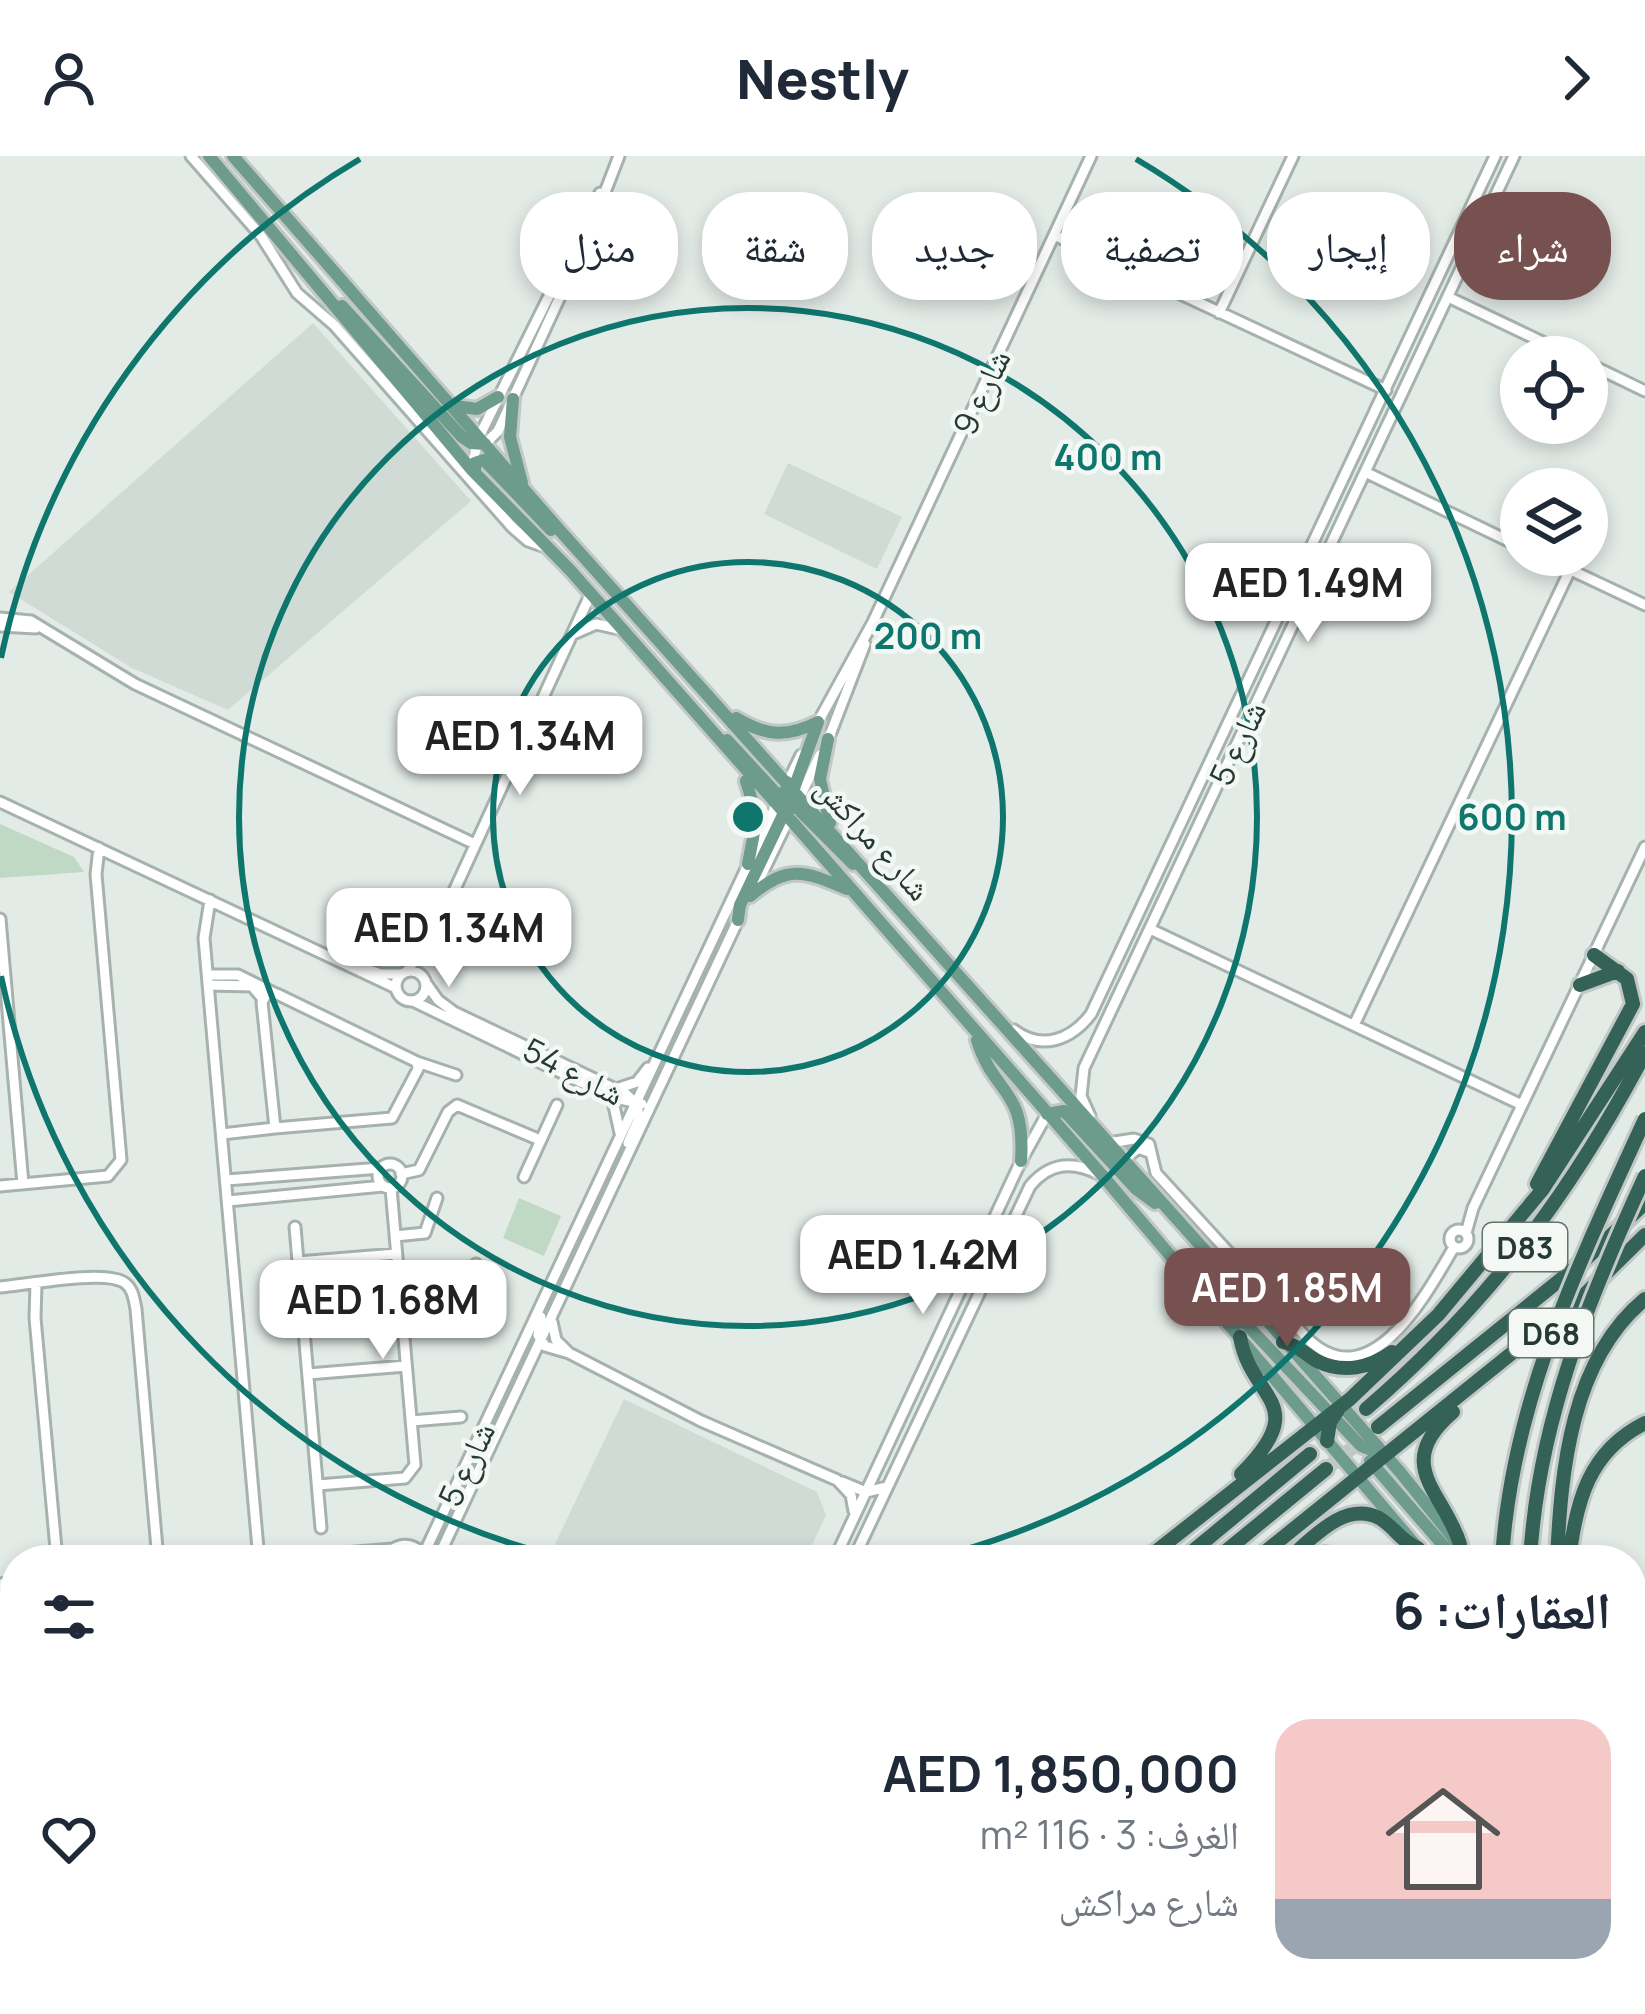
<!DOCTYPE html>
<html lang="ar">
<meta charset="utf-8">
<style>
body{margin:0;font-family:Manrope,"Noto Naskh Arabic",sans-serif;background:#f2f2f3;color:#1f2937;direction:rtl;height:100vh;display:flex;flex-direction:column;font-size:45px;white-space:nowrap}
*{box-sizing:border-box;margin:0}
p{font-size:39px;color:#747a83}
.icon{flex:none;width:66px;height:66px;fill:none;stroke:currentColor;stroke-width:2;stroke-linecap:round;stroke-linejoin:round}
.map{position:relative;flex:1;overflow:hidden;direction:ltr}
.panel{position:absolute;left:0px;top:1389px;width:1647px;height:471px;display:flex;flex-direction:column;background:#fff;border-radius:48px 48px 0 0;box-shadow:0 6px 18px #0003;direction:rtl}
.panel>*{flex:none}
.top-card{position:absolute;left:36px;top:36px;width:1575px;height:108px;direction:rtl;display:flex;gap:24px}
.fabs{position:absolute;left:1500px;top:180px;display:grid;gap:24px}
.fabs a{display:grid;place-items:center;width:108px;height:108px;border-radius:50%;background:#fff;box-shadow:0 6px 18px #0003;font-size:60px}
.price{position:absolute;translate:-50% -102px;padding:0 27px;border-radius:24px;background:#fff;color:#222;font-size:39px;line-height:78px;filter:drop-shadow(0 3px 6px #0008)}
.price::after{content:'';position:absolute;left:50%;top:72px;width:36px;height:27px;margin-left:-18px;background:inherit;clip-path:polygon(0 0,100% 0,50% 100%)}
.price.active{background:#76514f;color:#fff}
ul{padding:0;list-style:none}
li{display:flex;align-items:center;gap:36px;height:300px;padding:0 36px}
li+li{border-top:3px solid #e0e1e3}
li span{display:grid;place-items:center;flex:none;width:336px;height:240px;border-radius:36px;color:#555}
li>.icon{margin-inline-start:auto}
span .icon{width:144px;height:144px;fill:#fffc;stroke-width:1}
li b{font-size:51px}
h2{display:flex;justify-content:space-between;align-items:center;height:144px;padding:0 36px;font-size:51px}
.chip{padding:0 42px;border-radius:48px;background:#fff;box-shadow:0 6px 18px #0003;font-size:42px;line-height:108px}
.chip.active{background:#76514f;color:#fff}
header{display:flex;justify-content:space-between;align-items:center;height:156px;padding:0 36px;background:#fff;font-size:54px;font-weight:800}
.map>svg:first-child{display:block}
.built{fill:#d1dbd6}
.green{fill:#bfd9c4}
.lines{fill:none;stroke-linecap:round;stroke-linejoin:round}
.highway-tunnel{stroke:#bdc8c3;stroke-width:14;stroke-dasharray:14 7;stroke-linecap:butt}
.minor-casing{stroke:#a6b2ad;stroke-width:15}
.major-casing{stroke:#c2c8c6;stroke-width:18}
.highway-casing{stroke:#c2c8c6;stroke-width:20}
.minor{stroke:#fff;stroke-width:9}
.major{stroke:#6d9b8c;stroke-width:12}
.highway{stroke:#356256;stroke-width:14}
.highway-bridge-casing{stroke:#c2c8c6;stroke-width:20;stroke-linecap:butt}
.highway-bridge{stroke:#356256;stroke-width:14}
.ring{fill:none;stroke:#0f766e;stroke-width:6}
.labels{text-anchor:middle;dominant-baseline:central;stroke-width:9;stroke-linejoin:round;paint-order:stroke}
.shield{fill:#f3f8f5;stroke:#63736d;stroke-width:3}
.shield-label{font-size:30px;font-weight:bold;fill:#253a33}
.street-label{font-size:33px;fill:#253a33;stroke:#f3f8f5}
.centre{fill:#0f766e;stroke:#f3f8f5;stroke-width:6}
.ring-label{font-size:36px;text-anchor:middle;font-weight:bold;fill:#0f766e;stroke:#f3f8f5;stroke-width:9;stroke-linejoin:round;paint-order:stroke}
</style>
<header><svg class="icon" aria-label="forward" viewBox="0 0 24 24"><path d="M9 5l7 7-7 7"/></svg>Nestly<svg class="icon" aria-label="person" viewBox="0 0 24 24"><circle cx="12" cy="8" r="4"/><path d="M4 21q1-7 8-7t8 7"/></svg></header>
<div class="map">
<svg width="1645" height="1858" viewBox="0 0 1645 1858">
<rect width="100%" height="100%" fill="#e3ebe7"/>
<path class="built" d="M313 167 471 345 228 554 132 512 9 436Z
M788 307 902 361 877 413 764 358Z
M624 1243 817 1336 826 1359 805 1404H588L555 1388Z"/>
<path class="green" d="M0 668 74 701 84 716 0 722Z
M519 1042 561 1060 544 1100 503 1082Z"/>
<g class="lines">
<path class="highway-tunnel" d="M1326 1313 1378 1271"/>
<g class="minor-casing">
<path id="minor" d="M191 0 261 80 297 137 334 169 512 371 528 385 548 392
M1054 79 1386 234
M1448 141 1574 201
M1219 157 1293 0
M1587 207 1645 235
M485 288 498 275 588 80 619 0
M471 313 479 281 600 37
M1365 316 1521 391
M1539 399 1645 449
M0 462 31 465 135 528 475 688
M0 470 36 472
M573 478 596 468 623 474
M817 568 873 466 1091 0
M828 584 865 488
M785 632 801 599
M799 643 820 599
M0 646 396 832
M759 724 791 658
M210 744 204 782 259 1404
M0 763 23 1028
M1150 773 1522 949
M355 809 381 818H402
M396 830a15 15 0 1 1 30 0a15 15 0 1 1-30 0Z
M406 816 432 783 591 437
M208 819H238L274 837
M426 827 438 844 454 856 626 938 637 948
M208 829 252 830 263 843
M277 838 417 906 418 913 392 962 275 972 262 846 266 839Z
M413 845 612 941 642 948
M1354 869 1570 414
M1014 874C1042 895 1071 884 1091 858L1495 0
M417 906 456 919
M619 932 637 926 648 912
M612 941 620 977
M1090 960 1081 940 1084 912 1514 0
M222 978 275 972
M628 987 639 962 637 948
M1108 987 1134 983 1149 988 1156 1017 1307 1182C1370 1244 1426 1139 1454 1091
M1124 1004 1138 992 1149 996
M378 1020a12 12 0 1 1 24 0a12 12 0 1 1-24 0Z
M401 1018 419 1014 448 956 457 949 540 984
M524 1021 557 949
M226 1024 381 1012
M0 1030 108 1020 121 1004 96 718 99 692
M228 1045 383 1030
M295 1071 321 1372
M1450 1083a9 9 0 1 1 18 0a9 9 0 1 1-18 0Z
M1466 1077 1473 1052 1645 691
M395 1080 425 1077 437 1042
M298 1106 396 1098
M36 1128 35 1162 57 1404
M0 1131C25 1129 106 1113 125 1127 133 1133 134 1143 136 1153L158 1404
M401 1153 473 1145 477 1135 476 1108
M541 1161 538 1179 545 1190 569 1197 701 1265 837 1324 851 1339 854 1355
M552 1166 556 1184 569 1197
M308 1218 406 1210
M411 1265 461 1261
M842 1326 866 1336 887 1331
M318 1329 405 1322 415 1309 391 1032
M258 1404 393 1393C404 1386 415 1389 424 1399
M421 1404 777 647
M437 1404 740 760
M834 1404 1021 1005 1047 958
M853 1404 1030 1030C1050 1006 1073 1005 1099 1018
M0 1428 15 1426
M0 1529 15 1528
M1634 1662 1645 1686
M97 1845 98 1858
M199 1858 213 1850
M225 1858 231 1845
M1600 1858 1625 1845"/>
</g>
<g class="major-casing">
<path id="major" d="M209 0 471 313 570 414 789 662 1102 1019 1428 1404
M233 0 563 378 1227 1119 1400 1316 1471 1404
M342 150 462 281 471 287 485 288
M513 243 510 281 522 327
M455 250 477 253 498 241
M475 317V307L484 304 551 374
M736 562C766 580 786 582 818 566
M828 583 820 623 830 667
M727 584 775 636 791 642
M746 625 757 661 748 708
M792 638 818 566
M784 648 798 653 853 708
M750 740C789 708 804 715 847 733
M738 764 740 749 784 657 787 626
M977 884C994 940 1026 931 1021 1005
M1047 958 1064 955 1136 1033 1155 1047
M1221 1159 1246 1168 1361 1290 1384 1299
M1370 1305 1456 1404
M1632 1583 1645 1592
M1632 1611 1645 1639
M1632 1663 1645 1658
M1632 1695 1645 1702
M1199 1858 1226 1845
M1256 1858 1281 1845
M1299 1858 1306 1845"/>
</g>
<g class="highway-casing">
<path id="highway" d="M1580 829 1618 815
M1537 1028 1633 848 1627 823 1594 799
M1240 1181C1251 1245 1313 1246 1241 1318
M1283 1186C1298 1189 1305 1198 1317 1205 1343 1218 1370 1212 1392 1196
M1366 1253C1487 1149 1570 1039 1645 897
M1453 1256C1391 1309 1444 1336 1460 1388
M1378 1271 1586 1103 1645 1047
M1327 1285 1330 1266 1338 1254
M1145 1404 1350 1243 1438 1159 1543 1033 1645 876
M1182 1404 1310 1298
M1215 1404 1326 1313
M1255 1404 1584 1139 1645 1079
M1287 1404C1311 1384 1344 1344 1379 1362 1395 1371 1401 1386 1418 1392
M1297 1404 1325 1398 1358 1404
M1557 1404C1561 1314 1571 1204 1645 1143
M1569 1404C1576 1345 1589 1295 1645 1267
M1570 1845 1577 1858
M1590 1845 1597 1858
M1631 1845 1639 1858
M664 1858 666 1845
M685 1858 696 1845
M722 1858 733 1845
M1190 1858 1206 1845"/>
</g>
<use href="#minor" class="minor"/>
<use href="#major" class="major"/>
<use href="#highway" class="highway"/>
<g class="highway-bridge-casing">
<path id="highway-bridge" d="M1502 1404C1511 1246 1580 1105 1645 963
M1530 1404C1538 1266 1588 1144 1645 1020
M1632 1813 1645 1838"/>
</g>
<use href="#highway-bridge" class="highway-bridge"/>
</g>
<g class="ring">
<circle cx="748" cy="661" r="255"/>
<circle cx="748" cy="661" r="509"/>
<path d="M570 1404A764 764 0 0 1 1 820M1 502A764 764 0 0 1 360 3M1136 3A764 764 0 0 1 926 1404"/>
</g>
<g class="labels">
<g class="shield">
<rect x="1483" y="1067" width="84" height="48" rx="9"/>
<rect x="1509" y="1153" width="84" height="48" rx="9"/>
</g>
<g class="shield-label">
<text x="1525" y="1091">D83</text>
<text x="1551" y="1177">D68</text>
</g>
<g class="street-label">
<text transform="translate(981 236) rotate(-65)">شارع 9</text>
<text transform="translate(1237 587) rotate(-65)">شارع 5</text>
<text transform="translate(874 682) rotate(48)">شارع مراكش</text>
<text transform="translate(574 915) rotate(27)">شارع 54</text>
<text transform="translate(466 1308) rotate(-65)">شارع 5</text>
</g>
</g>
<circle cx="748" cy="661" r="18" class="centre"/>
<g class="ring-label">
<text x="1108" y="314">400 m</text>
<text x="928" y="493">200 m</text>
<text x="1512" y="674">600 m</text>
</g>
</svg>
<div class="fabs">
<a><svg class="icon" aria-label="locate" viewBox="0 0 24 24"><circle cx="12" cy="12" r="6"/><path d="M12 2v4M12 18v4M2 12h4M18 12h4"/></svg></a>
<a><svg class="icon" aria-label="layers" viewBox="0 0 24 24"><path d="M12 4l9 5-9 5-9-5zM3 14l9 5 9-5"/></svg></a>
</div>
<b class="price" style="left:1308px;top:489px">AED 1.49M</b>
<b class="price" style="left:520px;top:642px">AED 1.34M</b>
<b class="price" style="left:449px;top:834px">AED 1.34M</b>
<b class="price" style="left:923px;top:1161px">AED 1.42M</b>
<b class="price active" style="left:1287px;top:1194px">AED 1.85M</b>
<b class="price" style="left:383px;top:1206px">AED 1.68M</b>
<div class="top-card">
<a class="chip active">شراء</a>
<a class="chip">إيجار</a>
<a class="chip">تصفية</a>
<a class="chip">جديد</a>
<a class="chip">شقة</a>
<a class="chip">منزل</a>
</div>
<section class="panel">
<h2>العقارات: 6<svg class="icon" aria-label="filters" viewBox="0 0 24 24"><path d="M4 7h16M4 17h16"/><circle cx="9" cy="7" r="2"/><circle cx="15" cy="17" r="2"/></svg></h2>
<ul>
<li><span style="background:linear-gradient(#f6c9c9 75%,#9aa5b1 0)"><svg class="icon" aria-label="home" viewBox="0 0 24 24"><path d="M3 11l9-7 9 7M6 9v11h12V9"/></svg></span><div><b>AED 1,850,000</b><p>الغرف: 3 · 116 m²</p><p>شارع مراكش</p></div><svg class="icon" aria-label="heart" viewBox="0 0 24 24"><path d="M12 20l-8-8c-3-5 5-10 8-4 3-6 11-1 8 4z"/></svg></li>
</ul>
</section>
</div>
